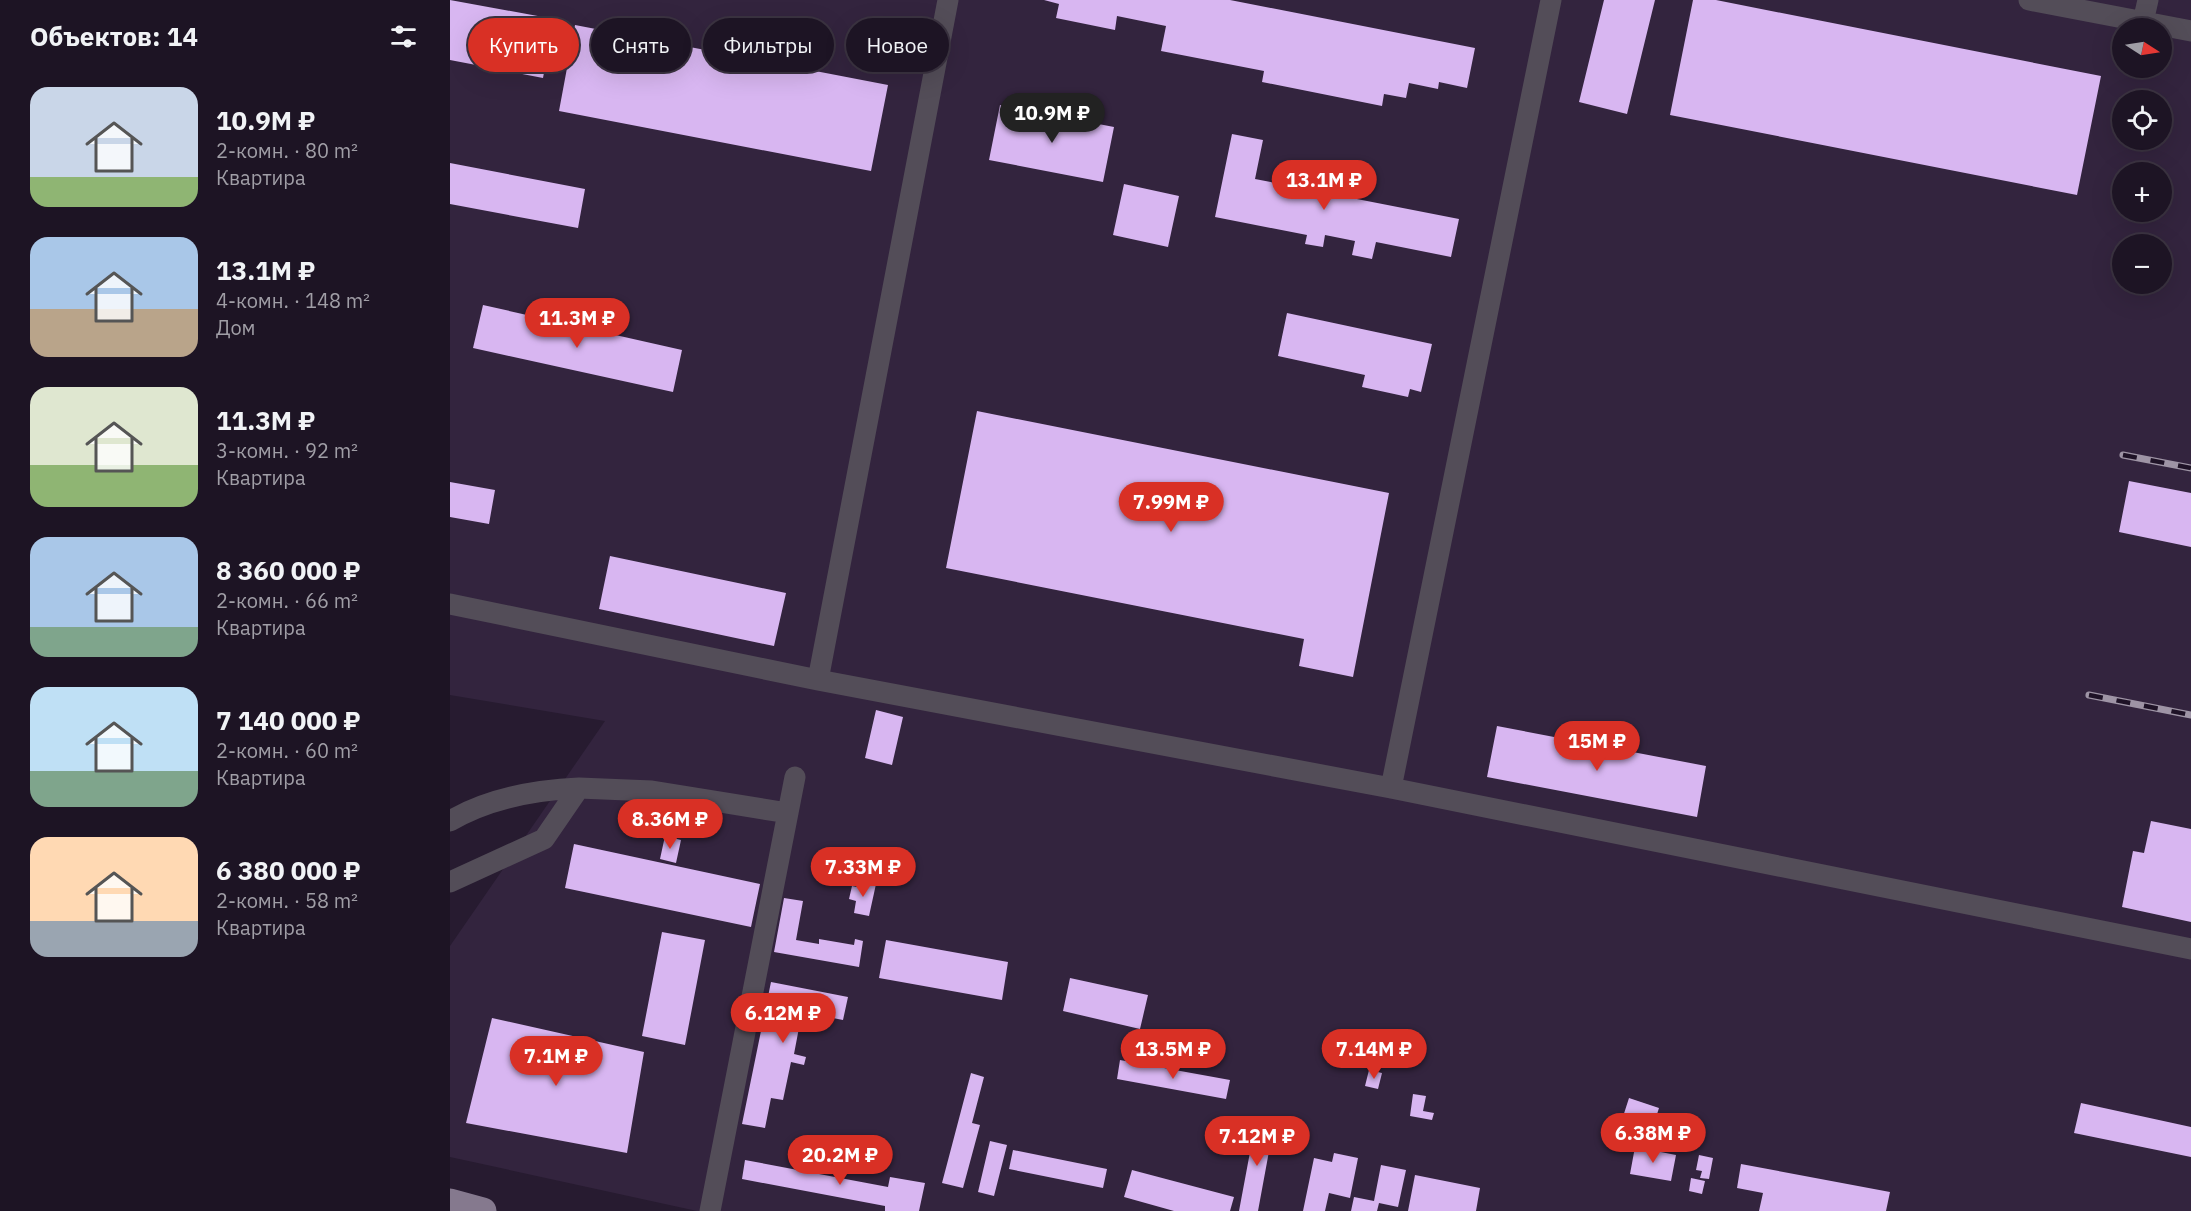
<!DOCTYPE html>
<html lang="ru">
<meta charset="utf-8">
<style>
body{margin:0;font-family:"IBM Plex Sans",sans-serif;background:#2a2131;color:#f1f3f6;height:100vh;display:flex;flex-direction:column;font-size:22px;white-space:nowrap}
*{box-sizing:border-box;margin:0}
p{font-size:20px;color:#a09ea6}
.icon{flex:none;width:33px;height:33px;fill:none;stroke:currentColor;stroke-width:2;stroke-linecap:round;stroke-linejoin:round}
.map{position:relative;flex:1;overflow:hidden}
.side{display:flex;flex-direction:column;background:#1d1424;width:450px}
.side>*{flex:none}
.banner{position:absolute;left:18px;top:18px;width:570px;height:54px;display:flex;gap:12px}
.needle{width:39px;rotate:102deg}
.buttons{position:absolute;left:1662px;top:18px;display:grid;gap:12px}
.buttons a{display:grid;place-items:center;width:60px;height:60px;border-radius:50%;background:#1d1424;box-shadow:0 6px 24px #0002,0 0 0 2px #3b3341;font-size:30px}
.price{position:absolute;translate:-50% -51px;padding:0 14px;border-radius:21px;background:#d93025;color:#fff;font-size:20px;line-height:39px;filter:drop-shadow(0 2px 3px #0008)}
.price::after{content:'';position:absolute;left:50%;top:36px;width:18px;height:14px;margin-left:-9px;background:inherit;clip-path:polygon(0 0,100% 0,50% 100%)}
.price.selected{background:#222;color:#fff}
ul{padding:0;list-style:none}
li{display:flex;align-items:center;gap:18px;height:150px;padding:0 30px}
li span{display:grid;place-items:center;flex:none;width:168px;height:120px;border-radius:18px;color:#555}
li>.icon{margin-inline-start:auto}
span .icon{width:72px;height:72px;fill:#fffc;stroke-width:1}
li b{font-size:26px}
h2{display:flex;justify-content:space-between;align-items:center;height:72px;padding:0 30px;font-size:26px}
.chip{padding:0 21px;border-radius:27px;background:#1d1424;box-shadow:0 6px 24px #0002,0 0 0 2px #3b3341;font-size:21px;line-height:54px}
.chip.selected{background:#d93025;color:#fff}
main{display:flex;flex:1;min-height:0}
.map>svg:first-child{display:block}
.built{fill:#33243e;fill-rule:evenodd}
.building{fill:#d8b6f1}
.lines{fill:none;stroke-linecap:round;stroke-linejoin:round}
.minor{stroke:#534d58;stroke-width:21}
.major{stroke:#85798e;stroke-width:27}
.rail-casing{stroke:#9e94a5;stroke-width:7}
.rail{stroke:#1e1226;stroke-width:4.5;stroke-dasharray:14;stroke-linecap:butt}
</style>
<main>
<section class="side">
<h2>Объектов: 14<svg class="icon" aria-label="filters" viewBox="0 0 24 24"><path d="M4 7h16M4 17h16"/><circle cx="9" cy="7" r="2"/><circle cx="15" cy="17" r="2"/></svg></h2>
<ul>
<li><span style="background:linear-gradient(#c9d6e8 75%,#8fb573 0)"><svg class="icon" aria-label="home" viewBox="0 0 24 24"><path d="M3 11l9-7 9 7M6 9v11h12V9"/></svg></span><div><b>10.9M ₽</b><p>2-комн. · 80 m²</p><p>Квартира</p></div></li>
<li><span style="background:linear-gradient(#a9c7e8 60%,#b9a48a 0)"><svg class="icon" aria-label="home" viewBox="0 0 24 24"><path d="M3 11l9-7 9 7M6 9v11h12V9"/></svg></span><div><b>13.1M ₽</b><p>4-комн. · 148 m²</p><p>Дом</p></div></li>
<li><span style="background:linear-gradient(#dfe7d0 65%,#8fb573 0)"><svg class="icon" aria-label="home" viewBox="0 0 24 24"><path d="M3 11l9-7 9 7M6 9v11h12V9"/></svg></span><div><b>11.3M ₽</b><p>3-комн. · 92 m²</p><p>Квартира</p></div></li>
<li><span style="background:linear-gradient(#a9c7e8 75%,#7fa58c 0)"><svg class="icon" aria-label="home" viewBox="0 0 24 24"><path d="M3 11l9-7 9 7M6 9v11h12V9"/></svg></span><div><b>8 360 000 ₽</b><p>2-комн. · 66 m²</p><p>Квартира</p></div></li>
<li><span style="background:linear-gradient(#bfe0f5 70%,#7fa58c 0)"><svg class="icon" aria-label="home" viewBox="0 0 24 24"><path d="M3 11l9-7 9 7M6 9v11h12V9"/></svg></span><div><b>7 140 000 ₽</b><p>2-комн. · 60 m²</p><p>Квартира</p></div></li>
<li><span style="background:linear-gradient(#ffd9b3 70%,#9aa5b1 0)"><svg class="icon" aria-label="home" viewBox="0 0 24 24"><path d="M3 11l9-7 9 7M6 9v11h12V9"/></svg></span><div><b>6 380 000 ₽</b><p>2-комн. · 58 m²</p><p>Квартира</p></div></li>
</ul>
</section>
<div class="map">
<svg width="1741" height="1211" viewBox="0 0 1741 1211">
<rect width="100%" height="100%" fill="#271b30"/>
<path class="built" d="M0 0H1741V1211H247L0 1157V946L155 721 0 695ZM1672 28H1712V68H1672ZM1672 100H1712V140H1672ZM1672 172H1712V212H1672ZM1672 244H1712V284H1672Z"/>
<path class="building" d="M0 0 104 19 93 78 0 60Z
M594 0H780L1025 48 1017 88 989 82 988 89 959 83 956 98 934 94 932 106 812 82 814 71 711 51 716 26 667 16 665 30 606 18 609 4Z
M1154 0H1205L1177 114 1129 102Z
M1243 0H1266L1651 76 1627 195 1220 115Z
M125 25 438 85 421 171 109 111Z
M550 105 664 127 653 182 539 160Z
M782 134 813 140 805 179 1009 219 1001 257 926 242 922 259 902 255 905 241 875 235 873 247 855 244 857 235 765 217Z
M0 163 135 189 128 228 0 204Z
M674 184 729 196 718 247 663 235Z
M33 305 232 350 223 392 23 348Z
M837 313 982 344 971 392 960 389 958 397 912 387 915 375 828 356Z
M527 411 939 493 903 677 849 666 854 639 496 568Z
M1679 481 1741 493V547L1669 532Z
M0 482 45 490 39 524 0 517Z
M160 556 336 593 324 646 149 609Z
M426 710 453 717 442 765 415 758Z
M1047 726 1256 766 1247 817 1037 777Z
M1701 821 1741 829V922L1672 907 1683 851 1694 853Z
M215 836 231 840 226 863 210 859Z
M124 844 310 884 301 927 115 888Z
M414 881 426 884 419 916 404 913 406 901 399 899 402 886 412 888Z
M334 898 353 901 346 940 369 944V939L404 945 405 939 413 941 409 967 324 952Z
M212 932 255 940 235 1045 192 1036Z
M436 940 558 962 552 1000 429 978Z
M620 978 698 995 690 1029 613 1011Z
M321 982 398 997 393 1020 352 1012 344 1054 356 1057 354 1065 341 1062 333 1100 321 1098 315 1128 292 1124Z
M42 1018 194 1052 177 1153 16 1123Z
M670 1060 780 1080 776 1099 667 1079Z
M919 1070 932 1073 928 1089 915 1086Z
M521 1073 534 1077 522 1123 530 1125 513 1188 492 1183Z
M963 1094 976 1096 973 1111 984 1113 982 1120 960 1116Z
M1179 1098 1209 1108 1200 1136 1170 1126Z
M1631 1103 1741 1127V1157L1624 1133Z
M806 1120 824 1124 808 1211H789Z
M540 1141 557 1145 544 1196 528 1192Z
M1185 1147 1226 1155 1221 1181 1180 1174Z
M563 1150 657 1169 653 1188 559 1169Z
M884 1153 908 1158 900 1198 879 1193 875 1211H853L864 1158 882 1162Z
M1249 1155 1263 1158 1259 1179 1250 1178 1252 1171 1246 1170Z
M295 1160 438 1187 440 1177 475 1183 469 1211H435V1206L292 1179Z
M1291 1164 1440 1192 1436 1211H1309L1313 1193 1287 1188Z
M931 1165 956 1170 948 1207 929 1203 927 1211H901L904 1197 924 1201Z
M682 1170 784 1197 780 1211H724L674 1197Z
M965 1175 1030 1188 1026 1211H958Z
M1241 1178 1255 1181 1252 1194 1239 1191Z"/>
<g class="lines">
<path class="minor" d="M1579 0 1741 31
M1693 22 1698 0
M0 604 368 680 941 788 1741 949
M368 680 498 0
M129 788 202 791 338 813
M941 788 1101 0
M0 821C39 798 85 790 129 788L94 839 0 882
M260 1211 345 777"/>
<path class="major" d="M0 1202 33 1211"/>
<g class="rail-casing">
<path id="rail" d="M1673 455 1741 468
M1639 695 1741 715"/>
</g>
<use href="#rail" class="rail"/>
</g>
</svg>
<div class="buttons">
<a><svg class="needle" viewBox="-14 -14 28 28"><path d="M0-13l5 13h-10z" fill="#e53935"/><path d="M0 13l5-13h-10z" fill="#a09ea6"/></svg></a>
<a><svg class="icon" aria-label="locate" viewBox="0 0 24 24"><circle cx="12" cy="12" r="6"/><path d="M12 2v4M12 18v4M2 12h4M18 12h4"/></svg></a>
<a>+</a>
<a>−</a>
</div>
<b class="price selected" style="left:602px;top:144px">10.9M ₽</b>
<b class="price" style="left:874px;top:211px">13.1M ₽</b>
<b class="price" style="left:127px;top:349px">11.3M ₽</b>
<b class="price" style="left:721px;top:533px">7.99M ₽</b>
<b class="price" style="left:1147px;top:772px">15M ₽</b>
<b class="price" style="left:220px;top:850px">8.36M ₽</b>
<b class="price" style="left:413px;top:898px">7.33M ₽</b>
<b class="price" style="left:333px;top:1044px">6.12M ₽</b>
<b class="price" style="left:723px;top:1080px">13.5M ₽</b>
<b class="price" style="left:924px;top:1080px">7.14M ₽</b>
<b class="price" style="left:106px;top:1087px">7.1M ₽</b>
<b class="price" style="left:1203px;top:1164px">6.38M ₽</b>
<b class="price" style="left:807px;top:1167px">7.12M ₽</b>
<b class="price" style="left:390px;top:1186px">20.2M ₽</b>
<div class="banner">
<a class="chip selected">Купить</a>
<a class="chip">Снять</a>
<a class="chip">Фильтры</a>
<a class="chip">Новое</a>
</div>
</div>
</main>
